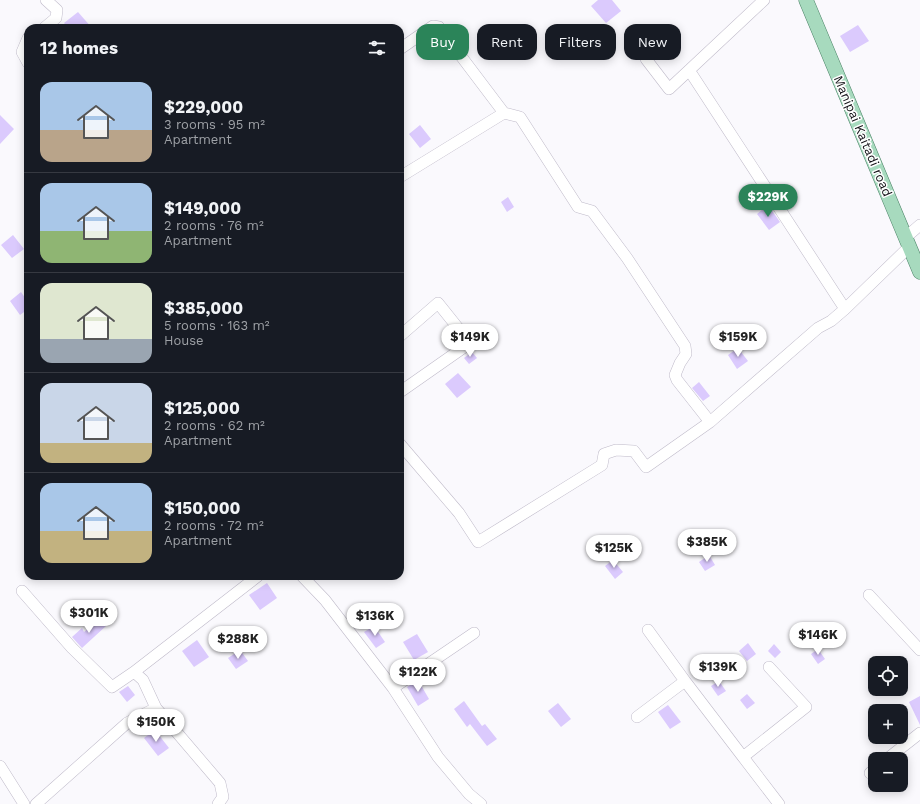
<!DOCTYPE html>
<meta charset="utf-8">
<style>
body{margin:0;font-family:"Work Sans",sans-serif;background:#242831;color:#f1f3f6;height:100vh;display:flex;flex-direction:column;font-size:15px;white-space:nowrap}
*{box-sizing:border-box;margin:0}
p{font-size:13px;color:#9ea1a6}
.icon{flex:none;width:22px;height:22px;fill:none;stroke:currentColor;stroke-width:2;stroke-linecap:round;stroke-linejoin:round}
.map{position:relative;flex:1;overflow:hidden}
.details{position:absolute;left:24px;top:24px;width:380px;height:556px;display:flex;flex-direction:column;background:#171b24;border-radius:12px;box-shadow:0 2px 10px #0003}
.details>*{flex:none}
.guide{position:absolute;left:416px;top:24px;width:380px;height:36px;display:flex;gap:8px}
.controls{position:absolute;left:868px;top:656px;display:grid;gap:8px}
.controls a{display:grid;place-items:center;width:40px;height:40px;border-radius:8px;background:#171b24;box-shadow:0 2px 10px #0003;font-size:20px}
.price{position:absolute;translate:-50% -34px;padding:0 9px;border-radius:14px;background:#fff;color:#222;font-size:13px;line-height:26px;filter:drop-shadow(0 1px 2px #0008)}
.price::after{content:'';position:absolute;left:50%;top:24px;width:12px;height:9px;margin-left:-6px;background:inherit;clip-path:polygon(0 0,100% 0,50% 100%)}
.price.active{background:#2b8459;color:#fff}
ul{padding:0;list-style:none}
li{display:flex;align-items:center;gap:12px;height:100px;padding:0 16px}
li+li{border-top:1px solid #363941}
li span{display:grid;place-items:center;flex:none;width:112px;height:80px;border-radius:12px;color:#555}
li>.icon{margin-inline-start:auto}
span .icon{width:48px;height:48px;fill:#fffc;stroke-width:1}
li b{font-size:17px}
h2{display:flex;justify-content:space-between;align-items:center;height:48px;padding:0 16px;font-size:17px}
.pill{padding:0 14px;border-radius:12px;background:#171b24;box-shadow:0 2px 10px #0003;font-size:14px;line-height:36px}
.pill.active{background:#2b8459;color:#fff}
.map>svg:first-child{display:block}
.building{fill:#dbcafd}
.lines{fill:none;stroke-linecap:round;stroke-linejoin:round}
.minor-casing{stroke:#bfbac9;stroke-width:12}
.major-casing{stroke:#4d8468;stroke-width:15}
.minor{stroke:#fff;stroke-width:11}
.major{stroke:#a7dabe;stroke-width:14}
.labels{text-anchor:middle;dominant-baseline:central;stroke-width:3;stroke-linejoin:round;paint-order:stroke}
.street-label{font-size:13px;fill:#131217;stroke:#fff}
</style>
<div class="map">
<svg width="920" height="804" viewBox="0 0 920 804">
<rect width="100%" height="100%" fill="#faf9fd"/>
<path class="building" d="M598 0H612L621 11 606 23 591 6Z
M78 12 92 28H68L64 23Z
M858 25 869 41 850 52 840 36Z
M0 115 14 129 0 144Z
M420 125 431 139 420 148 409 134Z
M508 197 514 207 507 212 501 202Z
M768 205 780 222 769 230 757 214Z
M13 235 24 249 12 258 1 245Z
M21 292 28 302V309L20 315 10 301Z
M738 348 748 361 737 369 728 355Z
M472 352 477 358 469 364 464 358Z
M458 373 471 387 457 398 445 384Z
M699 382 710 396 703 401 692 388Z
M709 555 715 565 705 571 699 562Z
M613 560 623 572 615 579 605 566Z
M267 583 277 598 260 610 249 595Z
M100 619 106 626 82 648 72 637 82 628 84 632Z
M374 626 385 642 376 648 364 632Z
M417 634 428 652 414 660 403 642Z
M197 640 209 657 194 667 182 651Z
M748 643 756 654 747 661 739 651Z
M774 644 781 652 775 658 768 651Z
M818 649 825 659 818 664 811 654Z
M240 650 248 661 236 669 228 658Z
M418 680 429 699 418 706 407 687Z
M719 681 726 691 718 696 711 686Z
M128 686 135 695 127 702 119 692Z
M747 694 755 703 747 709 740 700Z
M920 696V725L909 702Z
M464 701 482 726 485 724 497 739 487 746 470 724 467 727 454 709Z
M558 703 571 719 561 727 548 711Z
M668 705 681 722 670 729 658 712Z
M155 730 169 748 158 756 144 738Z"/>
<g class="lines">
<g class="minor-casing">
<path id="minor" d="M44 28 56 18 57 10 46 0
M28 38 22 52 28 63
M400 49 433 26 439 27 504 113
M646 59 669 89 764 0
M689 70 845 309 909 247
M400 177 504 113 520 117 578 207 592 211 627 258 685 346 686 354 680 363 675 375 677 380 710 422
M905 238 920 225
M400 336 438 303 470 343 400 392
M400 444 459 513 478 542 602 465 604 454 616 450 634 451 646 467 710 422 818 328 831 321 845 309
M302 576 325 600 393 688 438 757 469 794 481 804
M22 591 72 648 112 687 134 672 258 576
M869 595 920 650
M648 630 685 681
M769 667 806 707 743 757 779 804
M134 672 143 680 156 708
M393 688 474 633
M637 717 685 681 743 757
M887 759 920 733
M0 766 24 804
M870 773 875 769
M36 804 127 723 156 708 220 783 223 797 218 804"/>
</g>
<g class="major-casing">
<path id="major" d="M806 0 920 272"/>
</g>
<use href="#minor" class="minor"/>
<use href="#major" class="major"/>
</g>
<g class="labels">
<g class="street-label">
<text transform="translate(863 136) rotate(67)">Manipai Kaitadi road</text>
</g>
</g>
</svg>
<div class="controls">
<a><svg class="icon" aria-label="locate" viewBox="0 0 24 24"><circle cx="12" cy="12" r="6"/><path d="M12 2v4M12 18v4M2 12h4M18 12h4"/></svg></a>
<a>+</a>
<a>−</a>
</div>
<b class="price active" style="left:768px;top:218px">$229K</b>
<b class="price" style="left:470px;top:358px">$149K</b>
<b class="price" style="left:738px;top:358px">$159K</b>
<b class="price" style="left:707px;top:563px">$385K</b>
<b class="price" style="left:614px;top:569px">$125K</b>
<b class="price" style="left:89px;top:634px">$301K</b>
<b class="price" style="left:375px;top:637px">$136K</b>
<b class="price" style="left:818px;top:656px">$146K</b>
<b class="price" style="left:238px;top:660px">$288K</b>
<b class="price" style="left:718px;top:688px">$139K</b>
<b class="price" style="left:418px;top:693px">$122K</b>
<b class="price" style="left:156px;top:743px">$150K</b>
<div class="guide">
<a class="pill active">Buy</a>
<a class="pill">Rent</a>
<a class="pill">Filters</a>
<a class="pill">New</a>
</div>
<section class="details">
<h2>12 homes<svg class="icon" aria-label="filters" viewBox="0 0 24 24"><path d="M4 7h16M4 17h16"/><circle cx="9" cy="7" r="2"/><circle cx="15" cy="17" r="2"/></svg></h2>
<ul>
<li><span style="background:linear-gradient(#a9c7e8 60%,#b9a48a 0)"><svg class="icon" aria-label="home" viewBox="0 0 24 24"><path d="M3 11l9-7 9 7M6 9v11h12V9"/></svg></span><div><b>$229,000</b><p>3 rooms · 95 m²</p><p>Apartment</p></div></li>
<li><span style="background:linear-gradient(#a9c7e8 60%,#8fb573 0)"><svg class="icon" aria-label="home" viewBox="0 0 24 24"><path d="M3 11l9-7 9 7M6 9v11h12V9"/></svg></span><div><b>$149,000</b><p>2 rooms · 76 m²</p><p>Apartment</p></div></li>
<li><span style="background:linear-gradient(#dfe7d0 70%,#9aa5b1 0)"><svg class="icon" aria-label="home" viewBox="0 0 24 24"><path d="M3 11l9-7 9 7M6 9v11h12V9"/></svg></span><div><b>$385,000</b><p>5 rooms · 163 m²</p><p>House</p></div></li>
<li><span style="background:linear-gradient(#c9d6e8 75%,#c2b280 0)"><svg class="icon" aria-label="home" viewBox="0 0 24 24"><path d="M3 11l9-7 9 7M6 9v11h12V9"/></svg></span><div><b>$125,000</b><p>2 rooms · 62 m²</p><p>Apartment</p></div></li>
<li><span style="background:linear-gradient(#a9c7e8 60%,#c2b280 0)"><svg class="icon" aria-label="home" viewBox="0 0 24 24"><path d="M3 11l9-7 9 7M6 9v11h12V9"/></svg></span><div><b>$150,000</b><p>2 rooms · 72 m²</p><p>Apartment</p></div></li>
</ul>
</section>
</div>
